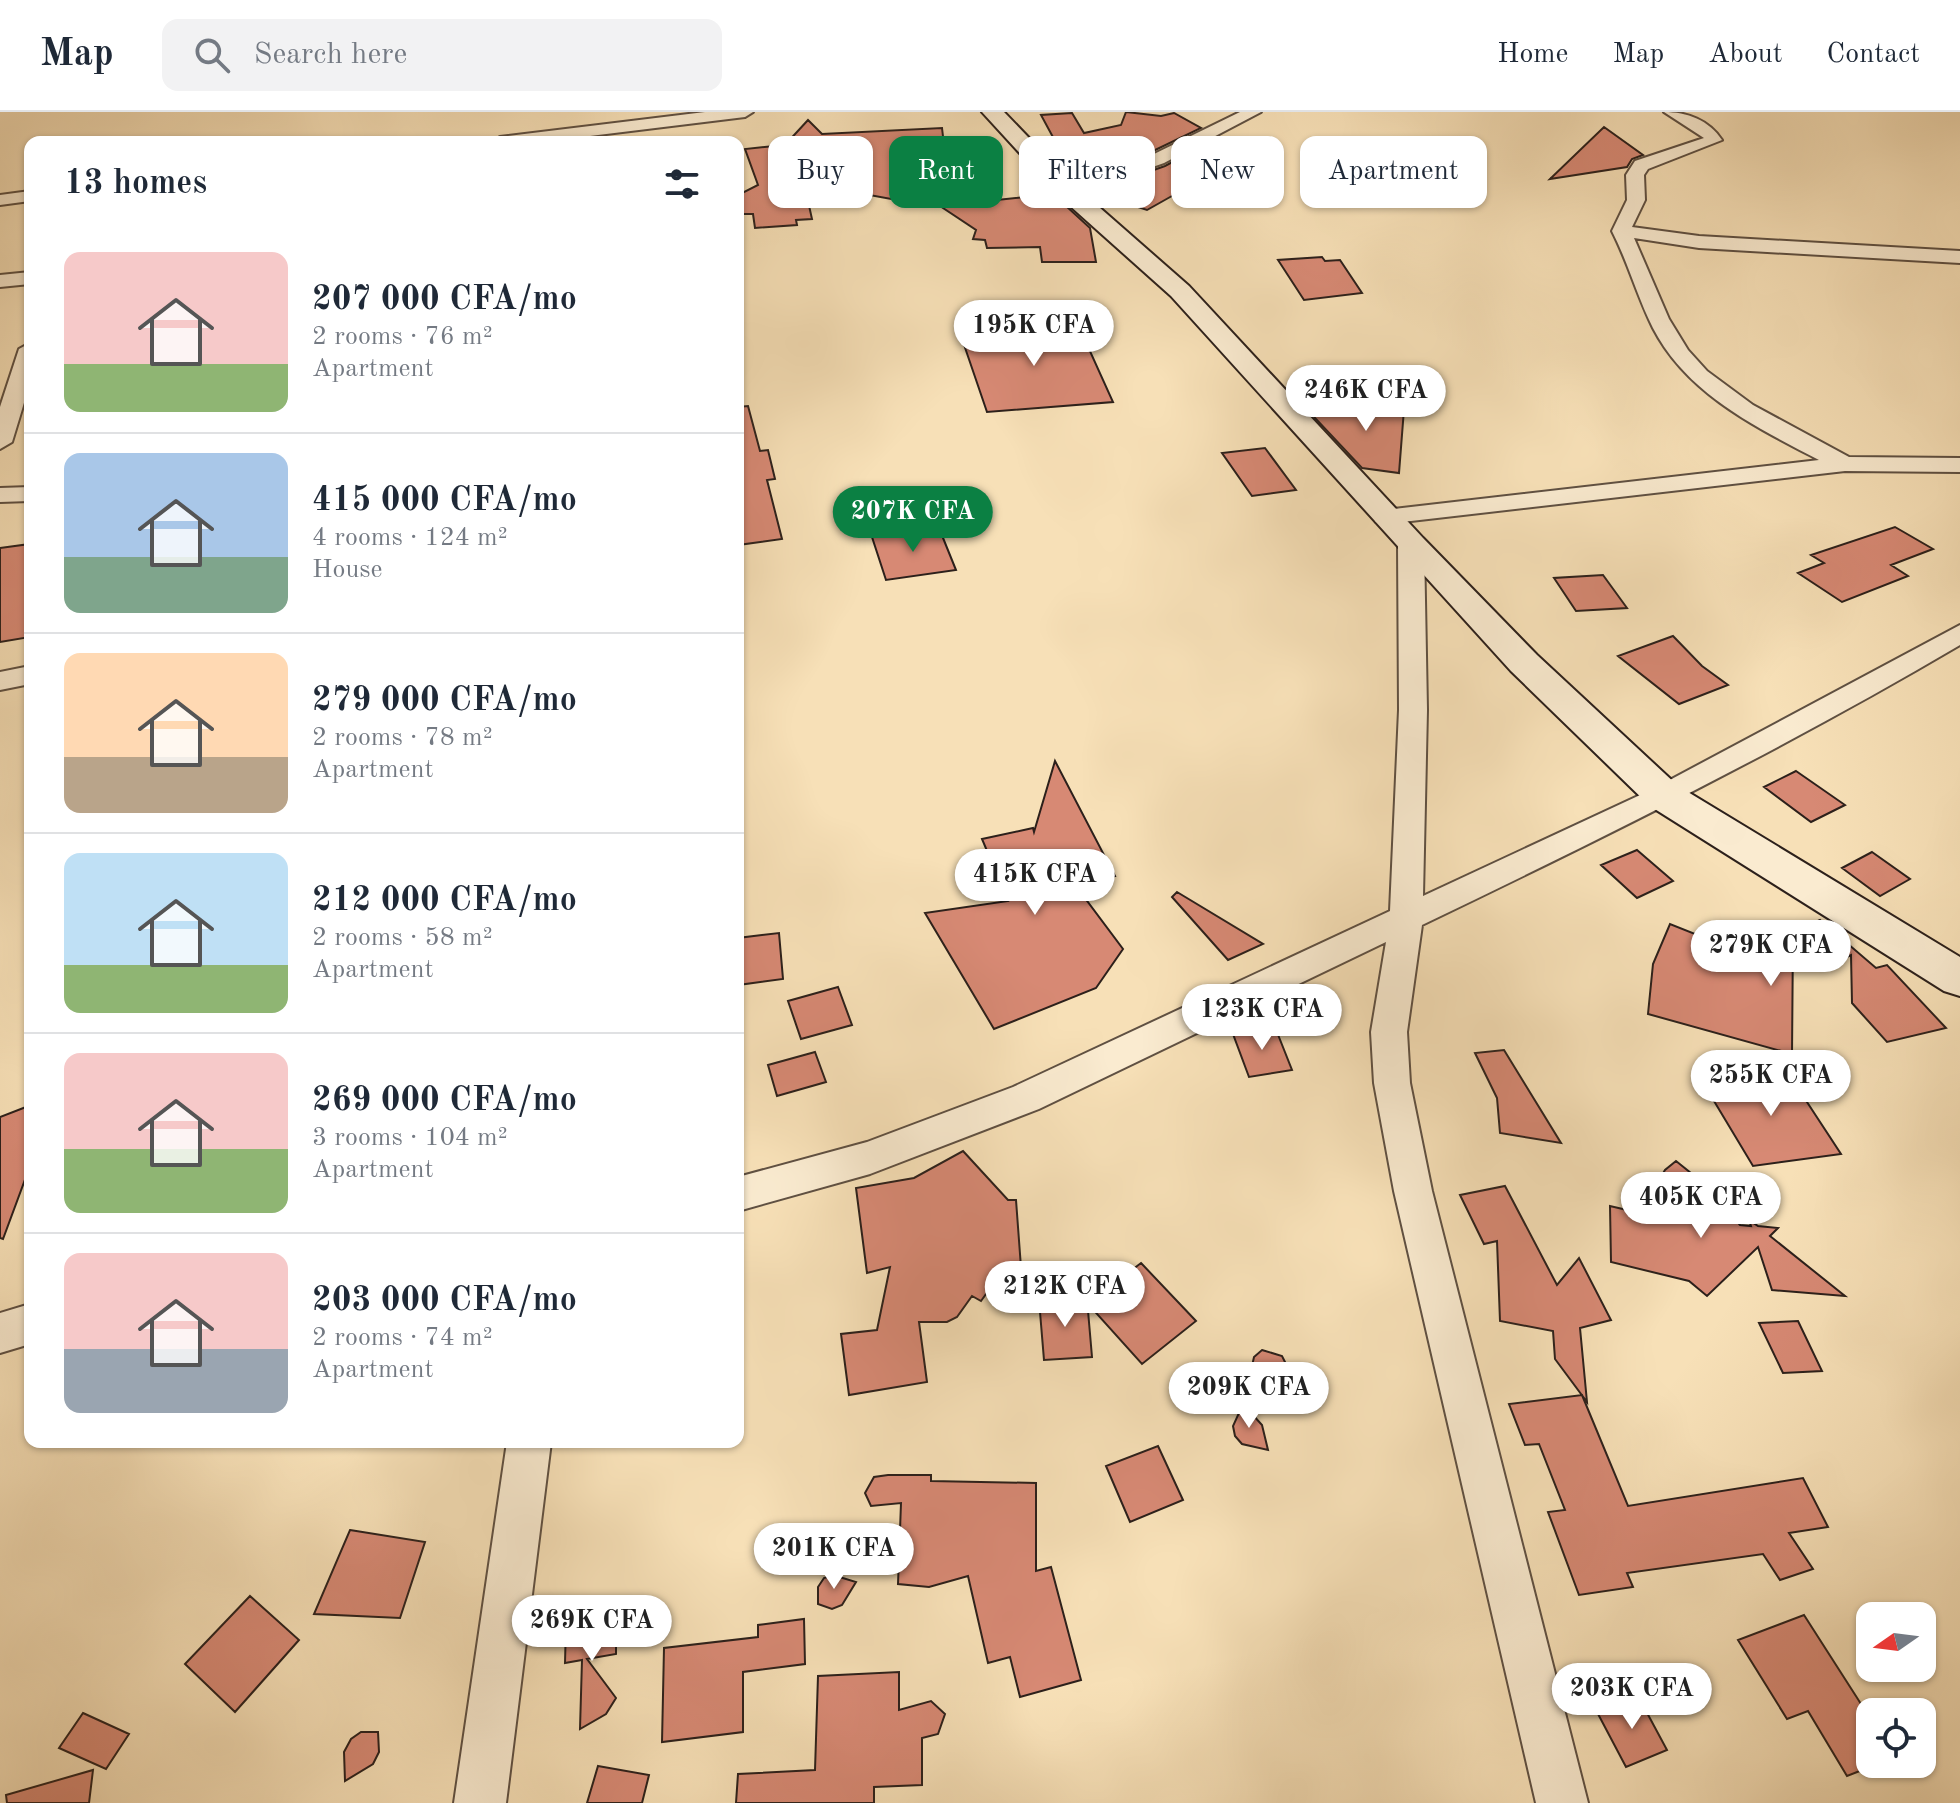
<!DOCTYPE html>
<meta charset="utf-8">
<style>
body{margin:0;font-family:"Old Standard TT",serif;background:#f2f2f3;color:#1f2937;height:100vh;display:flex;flex-direction:column;font-size:30px;white-space:nowrap}
*{box-sizing:border-box;margin:0}
p{font-size:26px;color:#747a83}
.icon{flex:none;width:44px;height:44px;fill:none;stroke:currentColor;stroke-width:2;stroke-linecap:round;stroke-linejoin:round}
.map{position:relative;flex:1;overflow:hidden}
.sheet{position:absolute;left:24px;top:24px;width:720px;height:1312px;display:flex;flex-direction:column;background:#fff;border-radius:16px;box-shadow:0 2px 6px #0004}
.sheet>*{flex:none}
.guide{position:absolute;left:768px;top:24px;width:760px;height:72px;display:flex;gap:16px}
.needle{width:52px;rotate:256deg}
.buttons{position:absolute;left:1856px;top:1490px;display:grid;gap:16px}
.buttons a{display:grid;place-items:center;width:80px;height:80px;border-radius:16px;background:#fff;box-shadow:0 2px 6px #0004;font-size:40px}
.price{position:absolute;translate:-50% -68px;padding:0 18px;border-radius:28px;background:#fff;color:#222;font-size:26px;line-height:52px;filter:drop-shadow(0 2px 4px #0008)}
.price::after{content:'';position:absolute;left:50%;top:48px;width:24px;height:18px;margin-left:-12px;background:inherit;clip-path:polygon(0 0,100% 0,50% 100%)}
.price.on{background:#0b8043;color:#fff}
ul{padding:0;list-style:none}
li{display:flex;align-items:center;gap:24px;height:200px;padding:0 40px}
li+li{border-top:2px solid #e0e1e3}
li span{display:grid;place-items:center;flex:none;width:224px;height:160px;border-radius:16px;color:#555}
li>.icon{margin-inline-start:auto}
span .icon{width:96px;height:96px;fill:#fffc;stroke-width:1}
li b{font-size:34px}
h2{display:flex;justify-content:space-between;align-items:center;height:96px;padding:0 40px;font-size:34px}
.tag{padding:0 28px;border-radius:16px;background:#fff;box-shadow:0 2px 6px #0004;font-size:28px;line-height:72px}
.tag.on{background:#0b8043;color:#fff}
header{display:flex;align-items:center;gap:48px;box-sizing:border-box;height:112px;padding:0 40px;background:#fff;border-bottom:2px solid #e0e1e3}
header strong{font-size:38px}
nav{display:flex;gap:44px;margin-inline-start:auto;font-size:28px}
.search{width:560px;height:72px;background:#f2f2f3;display:flex;align-items:center;gap:20px;box-sizing:border-box;padding:0 28px;border-radius:16px;color:#747a83;font-size:30px}
.map>svg:first-child{display:block}
.building{fill:#d78974;stroke:#2c201b;stroke-width:2}
.lines{fill:none;stroke-linecap:round;stroke-linejoin:round}
.street-casing{stroke:#5f5042;stroke-width:4}
.secondary-casing{stroke:#2c201b;stroke-width:4}
.street{fill:#faebd0;fill-rule:evenodd}
.secondary{fill:#faebd0;fill-rule:evenodd}
</style>
<header>
<strong>Map</strong>
<div class="search"><svg class="icon" aria-label="search" viewBox="0 0 24 24"><circle cx="10" cy="10" r="6"/><path d="M15 15l6 6"/></svg>Search here</div>
<nav><a>Home</a><a>Map</a><a>About</a><a>Contact</a></nav>
</header>
<div class="map">
<svg width="1960" height="1691" viewBox="0 0 1960 1691">
<rect width="100%" height="100%" fill="#f7e0b7"/>
<filter id="stains"><feTurbulence type="fractalNoise" baseFrequency=".0025" numOctaves="4"/><feColorMatrix values="0 0 0 0 .2 0 0 0 0 .09 0 0 0 0 .02 0 0 0 .5 -.17"/></filter>
<radialGradient id="worn" r=".72"><stop offset=".6" stop-color="#630" stop-opacity="0"/><stop offset="1" stop-color="#630" stop-opacity=".3"/></radialGradient>
<path class="building" d="M1126 0 1161 4 1174 1 1201 16 1151 40 1075 69 1062 57 1079 55 1061 40 1041 3 1072 1 1084 21 1121 13Z
M808 8 822 22 942 16 944 33 937 50 983 48 913 91 804 71 812 107 796 108 797 113 755 116 753 102H738V83L758 73 745 37 785 33Z
M1604 15 1643 43 1632 47 1627 55 1550 67Z
M1219 25 1259 47 1223 54 1242 68 1239 91 1207 89 1211 62 1147 98 1091 80 1165 54Z
M1053 82 1090 116 1096 150H1042L1040 135 987 136 985 128 973 127 976 118 940 94Z
M1322 145 1325 149 1340 148 1362 181 1304 188 1278 148Z
M1065 213 1067 218 1080 217 1113 290 987 300 960 221Z
M1377 293 1404 297 1399 361 1362 356 1315 306 1311 295Z
M748 294 760 339 768 338 775 367 767 368 782 427 738 433V295Z
M1265 336 1296 378 1252 384 1222 341Z
M1895 415 1933 437 1891 453 1908 464 1842 490 1798 461 1824 451 1811 443Z
M939 416 956 458 886 468 872 425Z
M30 432V525L0 530V436Z
M1603 463 1627 496 1576 499 1554 466Z
M1673 524 1702 554 1728 573 1679 592 1618 544Z
M1055 649 1115 764 1076 774 1123 837 1096 876 994 917 925 801 1008 789 982 727 1033 716 1034 720Z
M1796 659 1845 693 1811 710 1764 675Z
M1637 738 1673 769 1637 786 1601 753Z
M1872 740 1910 767 1880 784 1842 756Z
M1177 780 1263 832 1228 848 1172 785Z
M1820 808 1876 856 1887 853 1946 916 1887 930 1852 891 1851 843 1825 855 1793 823 1792 942 1648 902 1653 852 1670 812 1745 842Z
M779 821 783 867 738 873V826Z
M838 875 852 913 801 927 788 889Z
M1275 915 1292 958 1249 965 1233 922Z
M1504 938 1561 1031 1500 1021 1497 986 1475 941Z
M815 940 826 970 777 984 768 953Z
M1786 958 1841 1042 1753 1054 1702 969Z
M26 995 30 1054 3 1127 0 1126V1005Z
M963 1039 1008 1088H1016L1022 1169 994 1171 981 1189 972 1184 957 1205 947 1210H919L927 1270 849 1283 841 1222 877 1218 890 1155 867 1161 856 1076 914 1066Z
M1676 1049 1707 1074 1740 1113 1751 1114 1749 1108 1758 1114 1778 1116 1770 1124 1845 1184 1772 1178 1758 1135 1707 1184 1689 1169 1611 1150 1610 1094 1640 1101 1665 1058Z
M1505 1074 1557 1173 1579 1146 1611 1208 1580 1216 1587 1290 1555 1247 1553 1219 1500 1209 1497 1129 1484 1132 1460 1083Z
M1141 1151 1196 1209 1142 1252 1088 1192Z
M1087 1187 1092 1245 1044 1248 1039 1188Z
M1798 1209 1822 1259 1783 1261 1759 1211Z
M1262 1238 1282 1244 1287 1254 1285 1265 1277 1271 1248 1272 1254 1245Z
M1582 1283 1628 1394 1803 1366 1828 1415 1789 1421 1813 1457 1780 1468 1763 1442 1627 1461 1633 1475 1579 1483 1548 1400 1565 1398 1539 1332 1525 1333 1509 1292Z
M1243 1292 1262 1313 1268 1338 1242 1332 1235 1324 1233 1314Z
M1158 1334 1183 1388 1130 1410 1106 1354Z
M888 1363H931V1369L1036 1371V1459L1051 1455 1081 1568 1020 1585 1010 1545 988 1551 968 1464 929 1475 898 1472 901 1391 871 1394 865 1381 874 1365Z
M350 1418 425 1430 400 1506 314 1502Z
M833 1463 856 1470 842 1493 832 1497 818 1492V1475L824 1466Z
M250 1484 299 1528 235 1600 185 1552Z
M1804 1503 1870 1606V1655L1847 1664 1808 1599 1787 1607 1738 1528Z
M616 1504V1542L587 1547 616 1586 606 1602 580 1617 582 1548 565 1551 566 1512Z
M804 1507 805 1552 743 1560V1620L662 1630 664 1536 758 1525V1513Z
M899 1560V1598L931 1589 945 1602 938 1622 922 1626V1673L874 1675V1691H736L738 1662 815 1658 818 1564Z
M1638 1584 1667 1638 1626 1655 1597 1600Z
M83 1601 129 1622 106 1657 59 1636Z
M361 1620H378L379 1640 373 1652 345 1669 344 1640 351 1627Z
M598 1654 649 1663 642 1691H587Z
M93 1658 89 1691H7L6 1683Z"/>
<g class="lines">
<g class="street-casing">
<path id="street" d="M705 0H753L745 5 541 30H492L500 25Z
M1240 0H1261L1164 51 1073 83H1061L1058 79 1152 43Z
M1664 0C1687 0 1709 8 1722 28L1648 57 1644 63 1645 88 1632 115 1699 124 1960 139V151L1699 136 1634 126 1669 207 1688 238 1707 259 1753 293 1849 345 1960 346V360L1845 359 1385 412 1376 410 1373 405 1376 400 1385 398 1819 348C1756 315 1687 282 1653 216 1637 184 1628 150 1612 119L1627 88 1626 63 1635 49 1704 26Z
M30 79V89L0 93V83Z
M30 160V172L0 175V163Z
M30 231V271L12 330 0 337V295L19 237Z
M30 375V389L0 390V376Z
M1411 425 1424 433 1427 598 1423 784 1653 677 1960 513V533C1785 636 1605 725 1422 813L1407 920 1410 971 1432 1079 1588 1691H1536L1394 1079 1374 971 1371 920 1386 830 1039 997 870 1062 738 1099V1065L867 1030 1013 975 1390 799 1399 598 1398 433Z
M30 554V572L0 578V560Z
M30 1192V1232L0 1241V1201Z
M507 1330H551L506 1691H454Z"/>
</g>
<g class="secondary-casing">
<path id="secondary" d="M982 0H1004L1075 74 1189 174 1423 426 1537 543 1678 674 1960 845V884L1944 879 1650 694 1511 559 1171 184 1059 84Z"/>
</g>
<use href="#street" class="street"/>
<use href="#secondary" class="secondary"/>
</g>
<rect width="100%" height="100%" filter="url(#stains)"/>
<rect width="100%" height="100%" fill="url(#worn)"/>
</svg>
<div class="buttons">
<a><svg class="needle" viewBox="-14 -14 28 28"><path d="M0-13l5 13h-10z" fill="#e53935"/><path d="M0 13l5-13h-10z" fill="#747a83"/></svg></a>
<a><svg class="icon" aria-label="locate" viewBox="0 0 24 24"><circle cx="12" cy="12" r="6"/><path d="M12 2v4M12 18v4M2 12h4M18 12h4"/></svg></a>
</div>
<b class="price" style="left:1034px;top:256px">195K CFA</b>
<b class="price" style="left:1366px;top:321px">246K CFA</b>
<b class="price on" style="left:913px;top:442px">207K CFA</b>
<b class="price" style="left:1035px;top:805px">415K CFA</b>
<b class="price" style="left:1771px;top:876px">279K CFA</b>
<b class="price" style="left:1262px;top:940px">123K CFA</b>
<b class="price" style="left:1771px;top:1006px">255K CFA</b>
<b class="price" style="left:1701px;top:1128px">405K CFA</b>
<b class="price" style="left:1065px;top:1217px">212K CFA</b>
<b class="price" style="left:1249px;top:1318px">209K CFA</b>
<b class="price" style="left:834px;top:1479px">201K CFA</b>
<b class="price" style="left:592px;top:1551px">269K CFA</b>
<b class="price" style="left:1632px;top:1619px">203K CFA</b>
<div class="guide">
<a class="tag">Buy</a>
<a class="tag on">Rent</a>
<a class="tag">Filters</a>
<a class="tag">New</a>
<a class="tag">Apartment</a>
</div>
<section class="sheet">
<h2>13 homes<svg class="icon" aria-label="filters" viewBox="0 0 24 24"><path d="M4 7h16M4 17h16"/><circle cx="9" cy="7" r="2"/><circle cx="15" cy="17" r="2"/></svg></h2>
<ul>
<li><span style="background:linear-gradient(#f6c9c9 70%,#8fb573 0)"><svg class="icon" aria-label="home" viewBox="0 0 24 24"><path d="M3 11l9-7 9 7M6 9v11h12V9"/></svg></span><div><b>207 000 CFA/mo</b><p>2 rooms · 76 m²</p><p>Apartment</p></div></li>
<li><span style="background:linear-gradient(#a9c7e8 65%,#7fa58c 0)"><svg class="icon" aria-label="home" viewBox="0 0 24 24"><path d="M3 11l9-7 9 7M6 9v11h12V9"/></svg></span><div><b>415 000 CFA/mo</b><p>4 rooms · 124 m²</p><p>House</p></div></li>
<li><span style="background:linear-gradient(#ffd9b3 65%,#b9a48a 0)"><svg class="icon" aria-label="home" viewBox="0 0 24 24"><path d="M3 11l9-7 9 7M6 9v11h12V9"/></svg></span><div><b>279 000 CFA/mo</b><p>2 rooms · 78 m²</p><p>Apartment</p></div></li>
<li><span style="background:linear-gradient(#bfe0f5 70%,#8fb573 0)"><svg class="icon" aria-label="home" viewBox="0 0 24 24"><path d="M3 11l9-7 9 7M6 9v11h12V9"/></svg></span><div><b>212 000 CFA/mo</b><p>2 rooms · 58 m²</p><p>Apartment</p></div></li>
<li><span style="background:linear-gradient(#f6c9c9 60%,#8fb573 0)"><svg class="icon" aria-label="home" viewBox="0 0 24 24"><path d="M3 11l9-7 9 7M6 9v11h12V9"/></svg></span><div><b>269 000 CFA/mo</b><p>3 rooms · 104 m²</p><p>Apartment</p></div></li>
<li><span style="background:linear-gradient(#f6c9c9 60%,#9aa5b1 0)"><svg class="icon" aria-label="home" viewBox="0 0 24 24"><path d="M3 11l9-7 9 7M6 9v11h12V9"/></svg></span><div><b>203 000 CFA/mo</b><p>2 rooms · 74 m²</p><p>Apartment</p></div></li>
</ul>
</section>
</div>
